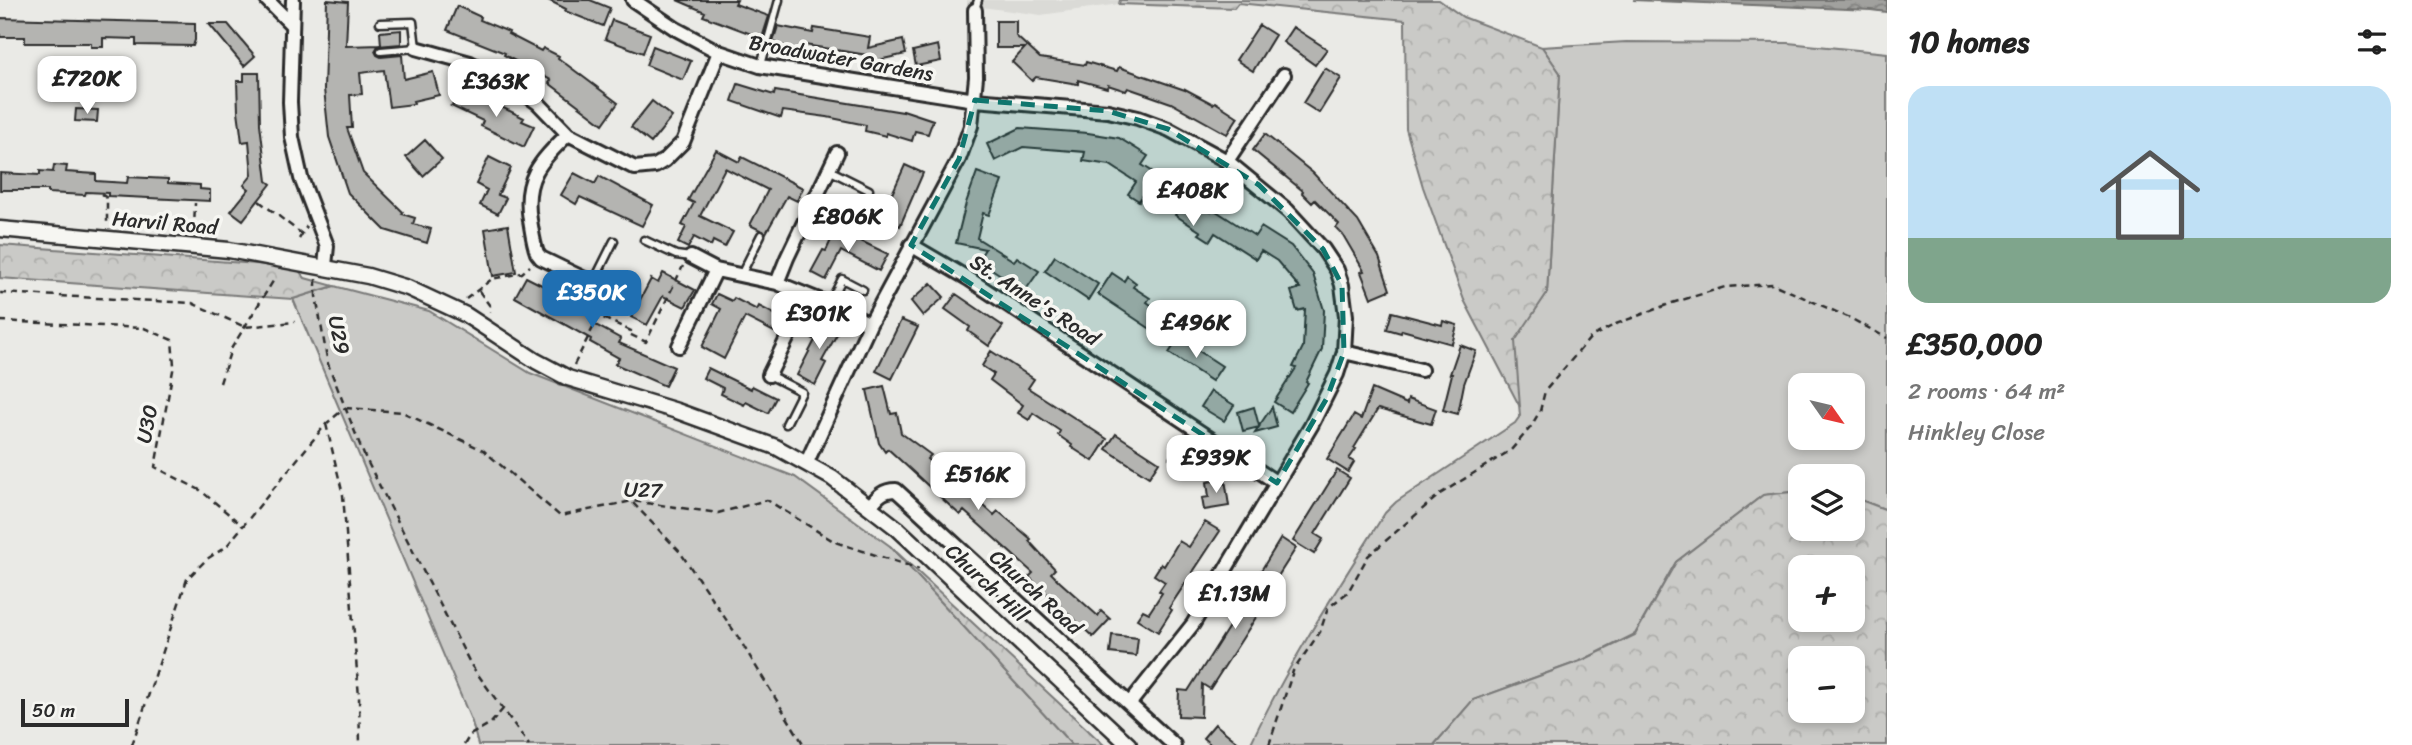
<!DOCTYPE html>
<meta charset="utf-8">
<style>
body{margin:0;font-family:Sriracha,sans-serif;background:#f2f2f2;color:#222;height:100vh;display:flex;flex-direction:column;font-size:26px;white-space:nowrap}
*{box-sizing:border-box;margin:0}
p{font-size:23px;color:#767676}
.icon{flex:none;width:38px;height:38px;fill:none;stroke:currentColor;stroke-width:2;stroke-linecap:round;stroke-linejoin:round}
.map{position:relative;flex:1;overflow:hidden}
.panel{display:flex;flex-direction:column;background:#fff;width:525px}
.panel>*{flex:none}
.needle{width:46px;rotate:124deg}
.buttons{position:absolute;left:1788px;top:373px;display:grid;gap:14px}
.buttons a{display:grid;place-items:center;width:77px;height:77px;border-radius:14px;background:#fff;box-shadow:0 4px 10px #0003;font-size:35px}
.scale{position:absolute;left:21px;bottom:18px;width:108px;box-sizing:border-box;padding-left:7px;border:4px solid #2b2b2b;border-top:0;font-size:19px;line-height:24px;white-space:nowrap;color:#2b2b2b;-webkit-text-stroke:5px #f6f6f2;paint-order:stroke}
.price{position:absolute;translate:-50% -60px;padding:0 16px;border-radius:14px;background:#fff;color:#222;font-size:23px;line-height:46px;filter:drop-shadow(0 2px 4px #0008)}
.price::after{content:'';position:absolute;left:50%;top:42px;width:21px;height:16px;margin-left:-10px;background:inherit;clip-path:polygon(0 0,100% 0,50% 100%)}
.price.selected{background:#1f6fb2;color:#fff}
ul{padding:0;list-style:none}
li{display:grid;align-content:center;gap:14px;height:371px;padding:0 21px}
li+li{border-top:2px solid #e0e0e0}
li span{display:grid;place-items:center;height:217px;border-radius:21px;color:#555}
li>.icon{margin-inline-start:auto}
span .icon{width:126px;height:126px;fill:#fffc;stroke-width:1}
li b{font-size:30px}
h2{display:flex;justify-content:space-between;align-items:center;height:84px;padding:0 21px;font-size:30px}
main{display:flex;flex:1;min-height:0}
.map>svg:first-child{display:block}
.built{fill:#dadad6}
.green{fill:#cacac7;stroke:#7a7a79;stroke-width:2;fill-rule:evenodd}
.forest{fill:url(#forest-crowns);stroke:#7a7a79;stroke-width:2;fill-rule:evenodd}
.water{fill:url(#water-waves);stroke:#727270;stroke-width:2}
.building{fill:#b4b4b1;stroke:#2b2b2b;stroke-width:2}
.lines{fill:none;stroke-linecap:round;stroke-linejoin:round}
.service-casing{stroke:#2b2b2b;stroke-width:11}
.minor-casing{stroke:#2b2b2b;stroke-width:18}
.tertiary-casing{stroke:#2b2b2b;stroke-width:19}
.path{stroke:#2b2b2b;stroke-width:2.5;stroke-dasharray:7 5;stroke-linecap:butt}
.service{stroke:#f6f6f2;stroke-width:6}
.minor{stroke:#f6f6f2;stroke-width:12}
.tertiary{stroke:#f6f6f2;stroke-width:14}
.marked{fill:#0f766e;fill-opacity:0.2;stroke:#0f766e;stroke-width:5;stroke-dasharray:14 9;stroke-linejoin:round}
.labels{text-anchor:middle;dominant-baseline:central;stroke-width:7;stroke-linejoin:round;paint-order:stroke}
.street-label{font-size:21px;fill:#2b2b2b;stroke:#f6f6f2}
</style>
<main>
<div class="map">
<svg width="1887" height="745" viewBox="0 0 1887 745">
<defs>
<pattern id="forest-crowns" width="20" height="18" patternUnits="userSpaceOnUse" patternTransform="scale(1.75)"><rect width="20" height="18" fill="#cacac7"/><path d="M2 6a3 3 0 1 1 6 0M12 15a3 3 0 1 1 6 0" fill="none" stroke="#aeaeab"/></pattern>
<pattern id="water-waves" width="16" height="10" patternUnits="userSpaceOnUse" patternTransform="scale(1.75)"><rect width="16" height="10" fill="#a1a19e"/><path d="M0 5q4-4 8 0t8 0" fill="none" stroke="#838381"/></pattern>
</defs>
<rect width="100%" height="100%" fill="#eaeae6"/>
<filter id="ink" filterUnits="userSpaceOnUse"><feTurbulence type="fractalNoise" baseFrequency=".0143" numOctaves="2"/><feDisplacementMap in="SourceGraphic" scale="14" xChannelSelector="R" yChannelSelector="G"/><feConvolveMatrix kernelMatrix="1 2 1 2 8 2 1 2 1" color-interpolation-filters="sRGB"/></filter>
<g filter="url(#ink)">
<path class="built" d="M967 0H1120L1119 4 1041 15 967 5Z"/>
<path class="green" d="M1626 42 1788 43 1887 53V510L1853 497V476H1801V491L1763 495 1676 562 1635 634 1583 660 1473 700 1434 745H1250C1288 664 1337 589 1385 513L1396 502 1515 423 1520 416 1514 341 1547 293 1560 73 1542 47ZM1801 385H1853V438H1801Z
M334 286 429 311 530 373 795 477 890 546 1072 745H478L472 722 293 299Z"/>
<path class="forest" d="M1120 0H1439L1463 17 1542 47 1560 73 1547 293 1515 341 1520 407 1464 300 1423 187 1406 129 1405 20 1238 3 1234 8 1119 4Z
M0 245 296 267 305 278 334 286 293 299 0 278Z
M1801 491V528H1853V497L1887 510V745H1434L1473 700 1583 660 1635 635 1676 562 1763 495ZM1801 567H1853V620H1801ZM1801 658H1853V710H1801Z
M890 546 1104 745H1072Z"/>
<path class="water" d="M1633 0H1887V12L1871 10Z"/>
<path class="building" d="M327 0 348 2 346 46 381 45 380 32 401 30V44L378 46 375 51 377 55 381 57 402 55 404 79 433 72 439 95 413 101 414 104 389 107 384 70 360 73 362 94 350 95 352 128H347L363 173 403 212 402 214 415 218 413 224 431 229 427 243 385 230 348 193 329 137 324 89Z
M548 0H590L610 8 603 26 565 11 566 9Z
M677 0H737L735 4 769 16 762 38 703 16 705 12Z
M457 6 481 17 480 20 509 32 508 34 541 51 543 48 559 56 558 58 618 103 603 124 549 83 551 80 504 55 505 53 447 30Z
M0 18 195 23V40L193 46 136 45V39L103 38V47H91V43H25V37H0Z
M612 20 650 34 643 53 605 39Z
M996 21H1016V36L1040 58 1085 65 1086 62 1117 71 1119 67 1185 90V89L1213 104 1215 102 1238 117 1227 134 1171 103 1128 88 1126 91 1108 85 1107 88 1078 80V84L1036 77 1032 81 1012 62 1025 48H996Z
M209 24H228L255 56 244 66Z
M1259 25 1275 35 1253 71 1236 60Z
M778 26 813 33 814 28 870 37 868 48 903 40 906 54 874 61 873 56 804 45 803 50 784 46 773 42Z
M1293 27 1327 49 1315 65 1283 42Z
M938 45 941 61 916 66 913 51Z
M653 46 691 61 683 80 646 65Z
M1325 68 1341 78 1319 113 1303 103Z
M244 73H259L260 124 267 181 271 184 243 220 231 211 249 189 244 185 252 175 249 141 242 142 238 111 237 81H244Z
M738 84 774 95 775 91 903 112V110L933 120 928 134 915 131 912 141 886 133V136L865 131 866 125 827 117 783 111 781 118 732 101Z
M473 93 524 118 522 121 534 126 524 147 481 126 483 121 451 106Z
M652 101 672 117 651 143 631 127Z
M76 109 98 110 97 122 75 121Z
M1020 128 1088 133 1119 138 1148 156 1142 165 1184 191 1182 194 1211 212 1213 209 1255 236 1261 227 1291 246 1313 274 1324 310 1322 349 1306 382 1308 383 1290 412 1274 402 1296 368 1293 367 1303 347 1305 309 1297 311 1291 291 1300 288 1277 261 1261 251 1256 259 1215 233 1210 241 1199 234 1201 232 1175 215 1178 210 1146 190 1139 201 1128 194 1136 182 1110 165 1083 161 1085 152 1023 147 995 161 987 144Z
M1265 134 1313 173 1358 221 1379 257 1390 290 1371 298 1361 272 1364 271 1343 235 1336 228 1339 224 1315 200 1312 203 1302 193 1303 191 1253 150Z
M425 140 442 159 423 176 406 157Z
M716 150 739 162 742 157 803 188 797 201 787 196 766 233 750 225 768 190 725 168 700 216 733 232 725 247 713 241 711 246 694 237 688 248 678 243 686 227 682 225 694 203 688 200Z
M489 157 511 168 498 195 506 198 498 214 480 205 487 190 476 184Z
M54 165 67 166 66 172 96 174V181L127 183 128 177 168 179V183L200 185V189L210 190V201L108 196V193L86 192 85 195 48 193V190H0V173L40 175V171L53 172Z
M905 165 923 173 900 226 877 214 887 192 892 194Z
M977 172 1002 181 989 215 983 213 977 238 1014 261 1017 257 1039 271 1025 291 978 260 985 249 956 243 966 203Z
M574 173 595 184 599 176 653 205 642 226 580 197 576 204 561 195Z
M508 225 516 272 493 276 485 229Z
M836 229 888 254 879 271 841 251 826 280 811 272 823 250 826 251Z
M1055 256 1098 284 1088 300 1045 271Z
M663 273 695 290 685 307 663 296 647 325 631 317 651 279 658 283Z
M1112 273 1124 281 1127 276 1136 283 1133 287 1150 298 1147 302 1181 327 1170 342 1098 294Z
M526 277 599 314 594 324 621 339 619 343 674 367 665 386 615 364 619 358 590 342 591 339 515 297Z
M931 283 944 297 923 316 911 301Z
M717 294 732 301 734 298 757 310 759 306 782 318 774 332 745 317 724 359 702 347 721 309 712 304Z
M956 294 1003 326 989 346 968 331 970 327 945 309Z
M1392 312 1442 325 1443 321 1457 325 1452 344 1402 330 1401 333 1387 329Z
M823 317 841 327 822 361 826 363 815 385 797 375 815 340 812 338Z
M901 320 918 327 892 379 876 371Z
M1179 338 1222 366 1212 381 1169 353Z
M1460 345 1476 351 1464 384 1458 414 1443 410 1452 374H1450Z
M991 351 1034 379 1028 388 1107 439 1093 461 1071 447 1072 445 1058 435 1060 431 1033 413 1029 420 1018 413 1023 405 990 380 994 374 982 366Z
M708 368 751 389 752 386 776 398 768 413 746 402 744 405 721 394 723 388 703 378Z
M884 386 891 414 897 413 901 433 931 455 927 459 943 475 946 471 994 515 998 511 1031 539 1029 541 1055 569 1051 573 1060 582 1098 616 1101 611 1110 619 1093 637 1029 577 1033 573 964 511 960 515 888 449 885 452 879 443 867 390Z
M1372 389 1407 404 1408 399 1436 409 1431 424 1378 409 1354 448 1356 449 1349 459 1354 462 1348 472 1327 459 1354 415 1361 419Z
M1211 391 1234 405 1224 421 1201 407Z
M1254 407 1259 426 1272 407 1277 427 1255 433 1259 427 1243 431 1238 412Z
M1116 434 1159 462 1149 477 1106 449Z
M1178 442 1200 456 1191 472 1169 458Z
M1337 470 1350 478 1315 534 1323 539 1314 554 1293 541Z
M1225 479 1229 506 1204 510 1202 498 1209 497 1207 482Z
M1205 522 1220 531 1169 608 1172 610 1158 632 1137 619 1143 610 1149 613 1162 593 1159 591 1165 582 1154 575 1161 564 1164 566 1179 541 1189 547Z
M1281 538 1296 548 1266 595 1269 597 1210 689 1202 684 1201 717 1178 716 1179 690 1188 691 1256 584 1254 582Z
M1112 635 1138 638 1136 656 1110 653Z
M1215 724 1241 745H1211L1203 738Z"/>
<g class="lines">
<g class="service-casing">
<path id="service" d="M975 10 978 0
M380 23 413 22 416 48 381 51
M761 65 779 0
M829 170 869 190
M811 208 854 226
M644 240 676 255 691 257
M741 275 761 235
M593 283 614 241
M829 304 842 279 863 290
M769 375 802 392 786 424"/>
</g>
<g class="minor-casing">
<path id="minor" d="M267 0 292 25
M293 0 290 102 292 137 301 178 327 246 325 266
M633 0 676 29 719 52 760 66 975 100 1108 111 1138 118 1168 129 1227 161 1288 211 1323 249 1337 270 1342 285 1346 316 1344 352 1337 374 1311 426 1193 624 1130 703
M416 48 470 63 510 83 538 103 568 134 635 168 655 166 665 160 683 142 719 52
M568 134C540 162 523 178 530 220 532 231 533 242 537 253L541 258 593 283
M1227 161 1284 75
M911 245 969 279 1277 483
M691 257 716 270 777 283 829 304 870 324
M777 283 787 258 837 153
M679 346 716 270
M1344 352 1421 370
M769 375 808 296
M807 462 870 324 959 159 971 126 976 77 975 10
M870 506C878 496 883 490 896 490L1174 745"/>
</g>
<g class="tertiary-casing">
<path id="tertiary" d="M0 229 229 250 368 276 408 288 466 315 536 361 568 378 677 411 776 447 832 478 898 529 1129 745"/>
</g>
<path class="path" d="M101 194 107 198V224
M259 201 302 234
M194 230 195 203
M299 239 307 226
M316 279V296L328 364 364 455 471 665 529 745
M479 291 490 306V312
M0 293 192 303 245 327 295 322
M466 299 492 279 522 273 530 266
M0 321 144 328 172 340 174 365 155 467 200 490 243 526 326 424 345 408
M574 365 599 316 631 331 629 334 646 342 683 266
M220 383 231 349 275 278
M345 408 402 412 483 450 560 516 632 501 718 513 767 500 835 542 919 569
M326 424 343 495 359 697 360 745
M633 503 680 552 738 637 804 745
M132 745 187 579 207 559 226 547 243 526
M464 745 470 735 491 723 503 709
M1269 745 1293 671 1320 632 1328 608 1348 592 1368 556 1440 494 1511 450 1530 428 1540 411 1545 391 1591 337 1616 324 1672 303 1725 287 1773 284 1850 318 1887 338"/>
<use href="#service" class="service"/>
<use href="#minor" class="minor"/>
<use href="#tertiary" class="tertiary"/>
</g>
</g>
<path class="marked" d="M975 100 1108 111 1168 129 1259 185 1323 249 1342 285 1344 352 1327 398 1277 483 911 245 959 159Z"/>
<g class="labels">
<g class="street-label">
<text transform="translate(841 58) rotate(10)">Broadwater Gardens</text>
<text transform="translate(165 223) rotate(5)">Harvil Road</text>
<text transform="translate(1035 300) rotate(33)">St. Anne's Road</text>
<text transform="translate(339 335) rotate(79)">U29</text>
<text transform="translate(147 424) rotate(-79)">U30</text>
<text transform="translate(643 490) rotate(2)">U27</text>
<text transform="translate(987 583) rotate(43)">Church Hill</text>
<text transform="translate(1036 592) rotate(42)">Church Road</text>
</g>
</g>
</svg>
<div class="buttons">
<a><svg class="needle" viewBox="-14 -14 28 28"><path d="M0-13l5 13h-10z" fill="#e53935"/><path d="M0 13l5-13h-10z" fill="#767676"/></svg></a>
<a><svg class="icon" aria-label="layers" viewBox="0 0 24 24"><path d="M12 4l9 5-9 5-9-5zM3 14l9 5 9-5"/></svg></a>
<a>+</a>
<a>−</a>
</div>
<div class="scale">50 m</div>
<b class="price" style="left:87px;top:116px">£720K</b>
<b class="price" style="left:496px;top:119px">£363K</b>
<b class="price" style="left:1193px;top:228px">£408K</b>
<b class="price" style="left:848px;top:254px">£806K</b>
<b class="price selected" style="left:592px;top:330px">£350K</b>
<b class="price" style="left:819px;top:351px">£301K</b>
<b class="price" style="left:1196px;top:360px">£496K</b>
<b class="price" style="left:1216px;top:495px">£939K</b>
<b class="price" style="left:978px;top:512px">£516K</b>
<b class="price" style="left:1235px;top:631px">£1.13M</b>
</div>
<section class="panel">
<h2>10 homes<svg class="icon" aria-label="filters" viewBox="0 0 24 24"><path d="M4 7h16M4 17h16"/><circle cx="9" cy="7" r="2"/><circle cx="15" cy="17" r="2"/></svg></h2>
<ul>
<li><span style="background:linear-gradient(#bfe0f5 70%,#7fa58c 0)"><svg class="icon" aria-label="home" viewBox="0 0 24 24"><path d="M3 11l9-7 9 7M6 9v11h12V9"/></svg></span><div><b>£350,000</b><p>2 rooms · 64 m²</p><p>Hinkley Close</p></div></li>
</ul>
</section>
</main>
